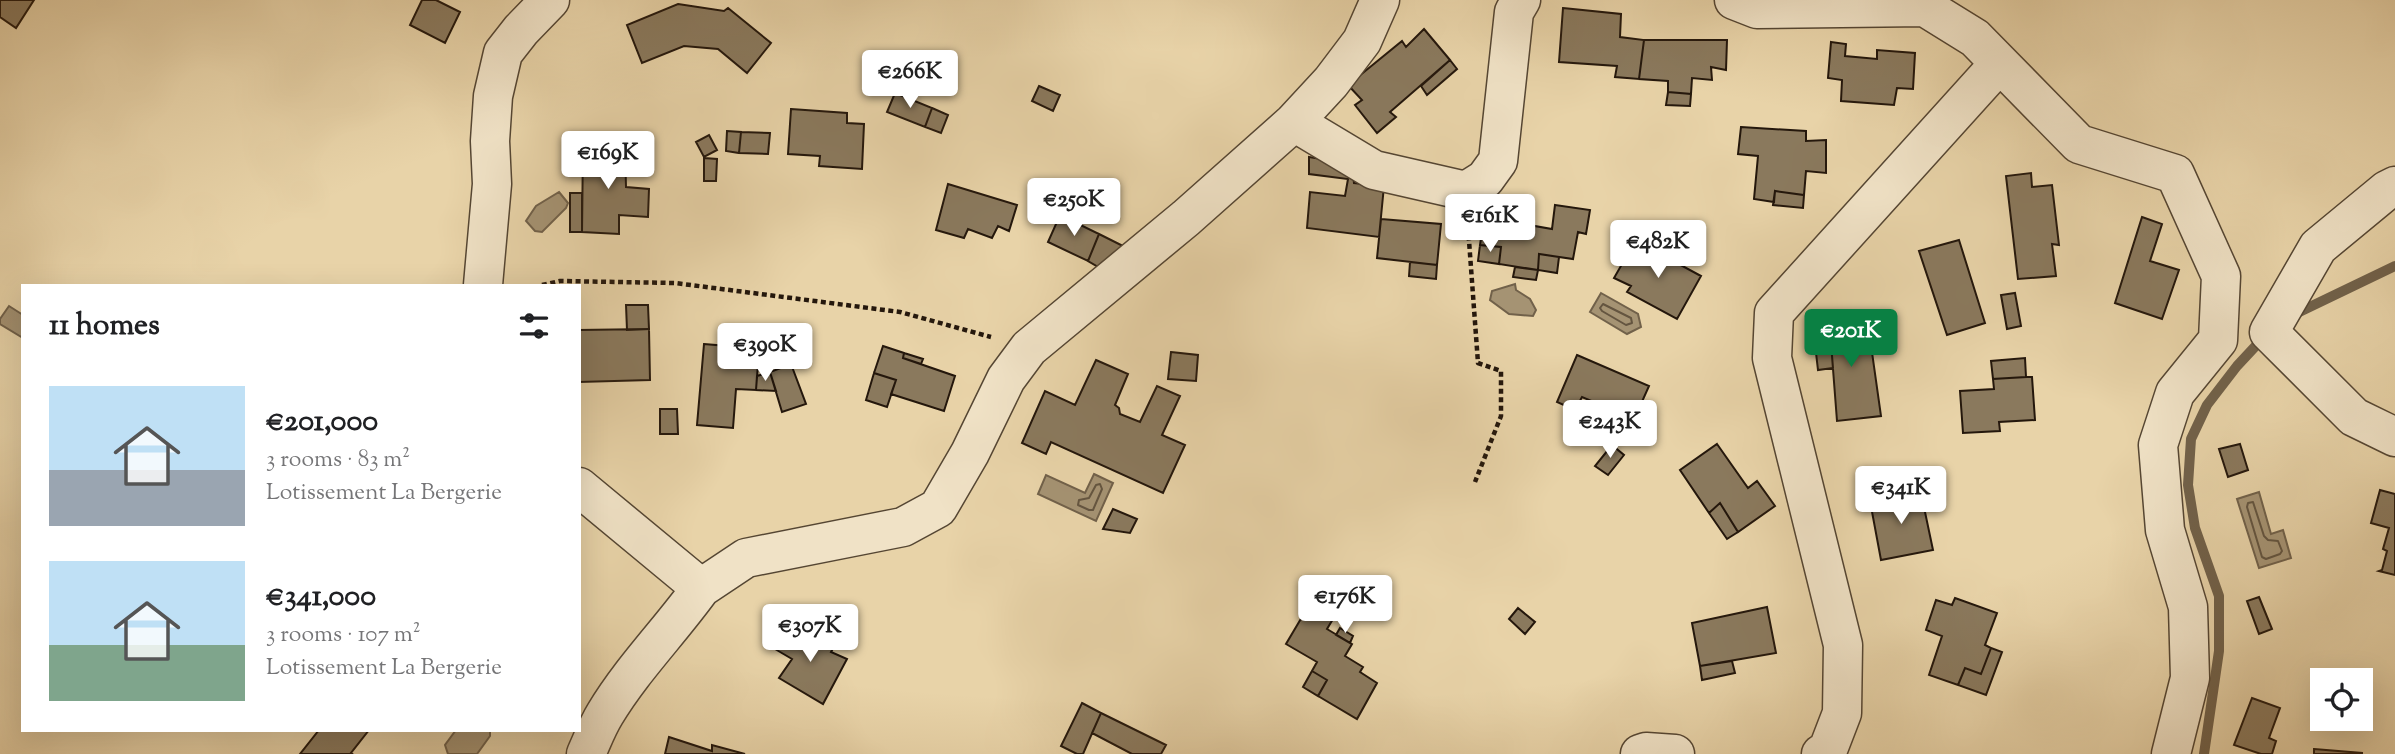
<!DOCTYPE html>
<meta charset="utf-8">
<style>
body{margin:0;font-family:"Sorts Mill Goudy",serif;background:#f2f2f2;color:#202124;height:100vh;display:flex;flex-direction:column;font-size:26px;white-space:nowrap}
*{box-sizing:border-box;margin:0}
p{font-size:23px;color:#757577}
.icon{flex:none;width:38px;height:38px;fill:none;stroke:currentColor;stroke-width:2;stroke-linecap:round;stroke-linejoin:round}
.map{position:relative;flex:1;overflow:hidden}
.sheet{position:absolute;left:21px;top:284px;width:560px;height:448px;display:flex;flex-direction:column;background:#fff;border-radius:0px;box-shadow:0 7px 28px #0002}
.sheet>*{flex:none}
.fabs{position:absolute;left:2310px;top:668px;display:grid;gap:14px}
.fabs a{display:grid;place-items:center;width:63px;height:63px;border-radius:0px;background:#fff;box-shadow:0 7px 28px #0002;font-size:35px}
.price{position:absolute;translate:-50% -60px;padding:0 16px;border-radius:7px;background:#fff;color:#222;font-size:23px;line-height:46px;filter:drop-shadow(0 2px 4px #0008)}
.price::after{content:'';position:absolute;left:50%;top:42px;width:21px;height:16px;margin-left:-10px;background:inherit;clip-path:polygon(0 0,100% 0,50% 100%)}
.price.selected{background:#0b8043;color:#fff}
ul{padding:0;list-style:none}
li{display:flex;align-items:center;gap:21px;height:175px;padding:0 28px}
li span{display:grid;place-items:center;flex:none;width:196px;height:140px;border-radius:0px;color:#555}
li>.icon{margin-inline-start:auto}
span .icon{width:84px;height:84px;fill:#fffc;stroke-width:1}
li b{font-size:30px}
h2{display:flex;justify-content:space-between;align-items:center;height:84px;padding:0 28px;font-size:30px}
.map>svg:first-child{display:block}
.water{fill:#a59373;stroke:#71614a;stroke-width:2}
.lines{fill:none;stroke-linecap:round;stroke-linejoin:round}
.shore{stroke:#645540;stroke-width:2}
.stream{stroke:#71614a;stroke-width:10}
.building{fill:#8a795d;stroke:#24170c;stroke-width:2}
.minor-casing{stroke:#554633;stroke-width:41}
.path{stroke:#24170c;stroke-width:4.5;stroke-dasharray:5 3.5;stroke-linecap:butt}
.minor{stroke:#f0e2c6;stroke-width:38}
</style>
<div class="map">
<svg width="2395" height="754" viewBox="0 0 2395 754">
<rect width="100%" height="100%" fill="#e8d3a8"/>
<filter id="stains"><feTurbulence type="fractalNoise" baseFrequency=".00286" numOctaves="4"/><feColorMatrix values="0 0 0 0 .2 0 0 0 0 .09 0 0 0 0 .02 0 0 0 .5 -.17"/></filter>
<radialGradient id="worn" r=".72"><stop offset=".6" stop-color="#630" stop-opacity="0"/><stop offset="1" stop-color="#630" stop-opacity=".3"/></radialGradient>
<path class="water" d="M559 192 568 203 566 208 542 232 535 231 526 221 536 206Z
M1515 284 1516 290 1530 299 1536 310 1533 316 1509 314 1490 300 1492 291Z
M1601 293 1638 314 1641 327 1627 334 1590 312Z
M9 306 23 315V338L0 324V319Z
M1094 474 1113 483 1096 521 1038 494 1046 475 1085 493Z
M2259 492 2271 534 2283 530 2291 558 2259 568 2237 499Z
M456 730H490V736L477 754H448L445 745Z"/>
<g class="lines">
<path class="shore" d="M1603 304 1631 318 1632 323 1626 325 1602 311 1600 308Z
M1100 484 1102 489 1093 510H1089L1078 505 1079 500 1089 498 1096 485Z
M2253 502 2264 536 2268 540 2278 541 2282 551 2280 554 2266 559 2262 557 2247 507 2248 503Z"/>
<path class="stream" d="M2293 315 2395 266
M2204 754 2219 651V596L2195 528 2188 485 2191 439 2207 405 2237 366 2264 337"/>
</g>
<path class="building" d="M0 0H34L16 28 0 17Z
M422 0H436L460 12 445 43 410 25Z
M678 4 724 11 728 8 771 43 747 73 718 49 684 46 642 63 627 25Z
M1563 8 1621 14 1620 37 1644 40 1639 79 1615 77 1617 66 1559 62Z
M1424 29 1450 60 1390 112 1396 117 1377 133 1355 105 1362 100 1348 85 1402 41 1406 47Z
M1644 40H1727L1726 70 1711 67 1712 80 1692 78 1691 94 1668 92V81L1639 79Z
M1831 42 1846 44 1845 56 1877 59V50L1915 53 1913 89 1897 88 1894 105 1841 101 1842 80 1828 78Z
M1450 60 1457 69 1427 95 1421 86Z
M1039 86 1060 95 1053 111 1032 101Z
M1668 92 1691 94 1690 106 1666 105Z
M895 93 932 108 925 127 887 112Z
M932 108 948 115 941 133 925 127Z
M791 109 847 113V123L864 124 862 169 819 166 820 156 788 154Z
M1741 127 1806 131V141L1826 140V173L1806 171 1804 195 1775 191 1774 202 1754 199 1758 156 1738 154Z
M727 131 741 132 739 153 726 151Z
M741 132 770 133 768 154 739 153Z
M709 135 717 150 704 157 696 142Z
M583 145 625 147 626 187 649 189 648 217 619 215V234L582 232Z
M1309 157 1352 164 1354 183 1384 186 1379 237 1307 228 1310 192 1345 196 1348 179 1309 174Z
M704 158 717 159 716 181H704Z
M2031 173 2032 187 2052 185 2059 245 2052 244 2056 276 2018 279 2006 176Z
M948 184 1017 205 1009 231 998 226 992 238 968 229 964 238 936 230Z
M1775 191 1804 195 1803 208 1773 205Z
M570 193H582V232H570Z
M1555 205 1590 210 1586 234 1578 232 1573 259 1539 254 1538 270 1499 264 1501 247 1480 245 1485 211 1507 214 1506 221 1552 229Z
M1060 215 1099 234 1088 261 1048 242Z
M2142 217 2162 224 2150 261 2179 270 2162 319 2115 303Z
M1381 219 1441 224 1437 265 1377 258Z
M1099 234 1125 247 1100 268 1088 261Z
M1959 240 1985 323 1947 335 1919 251Z
M1480 245 1501 247 1499 264 1478 261Z
M1633 245 1649 254 1651 249 1701 276 1677 319 1627 292 1631 286 1614 278Z
M1539 254 1559 257 1557 273 1538 270Z
M1410 262 1437 265 1436 279 1409 276Z
M1515 267 1538 270 1536 280 1513 277Z
M2015 293 2021 326 2007 329 2001 295Z
M626 305H648L649 329 627 330Z
M1859 318 1862 339 1870 338 1881 416 1837 421 1831 343 1815 344 1813 322Z
M649 329 650 380 579 382V330Z
M1831 343 1833 368 1818 370 1815 344Z
M704 344 727 346 726 349 759 351 756 390 736 389 733 428 697 425Z
M883 346 904 353 903 358 955 376 944 411 891 394 896 380 874 373Z
M1171 352 1198 355 1196 381 1168 379Z
M904 353 923 359 921 364 903 358Z
M1577 355 1649 386 1637 413 1623 406 1620 413 1582 397 1575 410 1557 402Z
M2025 358 2026 377 1993 379 1991 361Z
M1096 360 1128 374 1115 405 1119 408 1120 414 1140 422 1157 386 1180 396 1162 435 1185 445 1163 493 1051 442 1046 454 1022 443 1045 391 1075 405Z
M791 364 806 404 782 412 770 372Z
M770 372 776 391 756 390 757 376Z
M874 373 896 380 887 407 866 400Z
M2026 377H2032L2035 420 1999 422 2000 431 1963 433 1960 391 1994 389 1993 379Z
M660 409H677L678 434H660Z
M1717 444 1748 488 1757 481 1775 506 1738 532 1720 503 1709 513 1680 470Z
M2240 444 2248 470 2228 477 2219 449Z
M1612 445 1624 455 1608 475 1595 466Z
M2380 490 2395 494V575L2379 571 2382 570 2387 551 2383 549 2389 528 2371 523Z
M1921 493 1933 550 1881 560 1870 501Z
M1720 503 1738 532 1727 539 1709 513Z
M1113 509 1137 519 1130 533 1103 529Z
M2259 597 2272 629 2259 634 2247 601Z
M1955 598 1997 613 1985 645 1991 648 1981 674 1965 668 1958 685 1929 675 1942 636 1926 630 1936 600 1952 605Z
M1312 600 1336 614 1327 629 1352 644 1345 656 1363 667 1360 672 1377 683 1357 719 1318 696 1327 680 1312 671 1317 662 1286 644Z
M1767 607 1776 653 1700 666 1692 623Z
M1518 608 1535 622 1525 634 1509 619Z
M1340 628 1353 636 1350 643 1336 635Z
M805 632 821 642 825 636 836 643 831 652 847 659 823 704 779 678 792 659 775 649 784 633Z
M1991 648 2002 652 1986 695 1958 685 1965 668 1981 674Z
M1732 661 1735 673 1702 680 1700 666Z
M1312 671 1327 680 1318 696 1303 687Z
M2252 698 2280 708 2269 738 2276 741 2272 754H2261L2234 745Z
M1082 703 1101 713 1083 754H1077L1061 746Z
M1101 713 1166 745 1161 754H1132L1092 733Z
M319 730H369L351 753 353 754H300Z
M669 737 712 751V745L745 754H665Z
M2314 749 2362 753V754H2314Z"/>
<g class="lines">
<g class="minor-casing">
<path id="minor" d="M1734 0 1757 9 1925 7 1975 38 2079 144 2175 174 2221 276 2218 340 2175 393 2158 445 2165 530 2188 607 2190 678 2171 754
M1294 122 1374 170 1466 191 1485 179 1498 161 1514 12 1521 0
M2395 186 2387 190 2318 247 2269 332 2354 417 2395 437
M483 285 492 184 490 141 493 96 503 53 521 30 550 0
M579 487 701 588C670 631 632 669 605 714 597 727 592 741 586 754
M701 588 746 558 903 527 938 508 970 453 1006 379 1029 348 1186 218 1294 122 1331 82 1362 41 1380 0
M1640 754 1646 752 1675 754
M1821 754 1827 752 1842 713 1843 645 1772 358 1774 313 1999 64"/>
</g>
<path class="path" d="M1468 227 1478 363 1501 371V416L1475 482
M542 285 560 281 675 283 900 312 991 337"/>
<use href="#minor" class="minor"/>
</g>
<rect width="100%" height="100%" filter="url(#stains)"/>
<rect width="100%" height="100%" fill="url(#worn)"/>
</svg>
<div class="fabs">
<a><svg class="icon" aria-label="locate" viewBox="0 0 24 24"><circle cx="12" cy="12" r="6"/><path d="M12 2v4M12 18v4M2 12h4M18 12h4"/></svg></a>
</div>
<b class="price" style="left:910px;top:110px">€266K</b>
<b class="price" style="left:608px;top:191px">€169K</b>
<b class="price" style="left:1074px;top:238px">€250K</b>
<b class="price" style="left:1490px;top:254px">€161K</b>
<b class="price" style="left:1658px;top:280px">€482K</b>
<b class="price selected" style="left:1851px;top:369px">€201K</b>
<b class="price" style="left:765px;top:383px">€390K</b>
<b class="price" style="left:1610px;top:460px">€243K</b>
<b class="price" style="left:1901px;top:526px">€341K</b>
<b class="price" style="left:1345px;top:635px">€176K</b>
<b class="price" style="left:810px;top:664px">€307K</b>
<section class="sheet">
<h2>11 homes<svg class="icon" aria-label="filters" viewBox="0 0 24 24"><path d="M4 7h16M4 17h16"/><circle cx="9" cy="7" r="2"/><circle cx="15" cy="17" r="2"/></svg></h2>
<ul>
<li><span style="background:linear-gradient(#bfe0f5 60%,#9aa5b1 0)"><svg class="icon" aria-label="home" viewBox="0 0 24 24"><path d="M3 11l9-7 9 7M6 9v11h12V9"/></svg></span><div><b>€201,000</b><p>3 rooms · 83 m²</p><p>Lotissement La Bergerie</p></div></li>
<li><span style="background:linear-gradient(#bfe0f5 60%,#7fa58c 0)"><svg class="icon" aria-label="home" viewBox="0 0 24 24"><path d="M3 11l9-7 9 7M6 9v11h12V9"/></svg></span><div><b>€341,000</b><p>3 rooms · 107 m²</p><p>Lotissement La Bergerie</p></div></li>
</ul>
</section>
</div>
